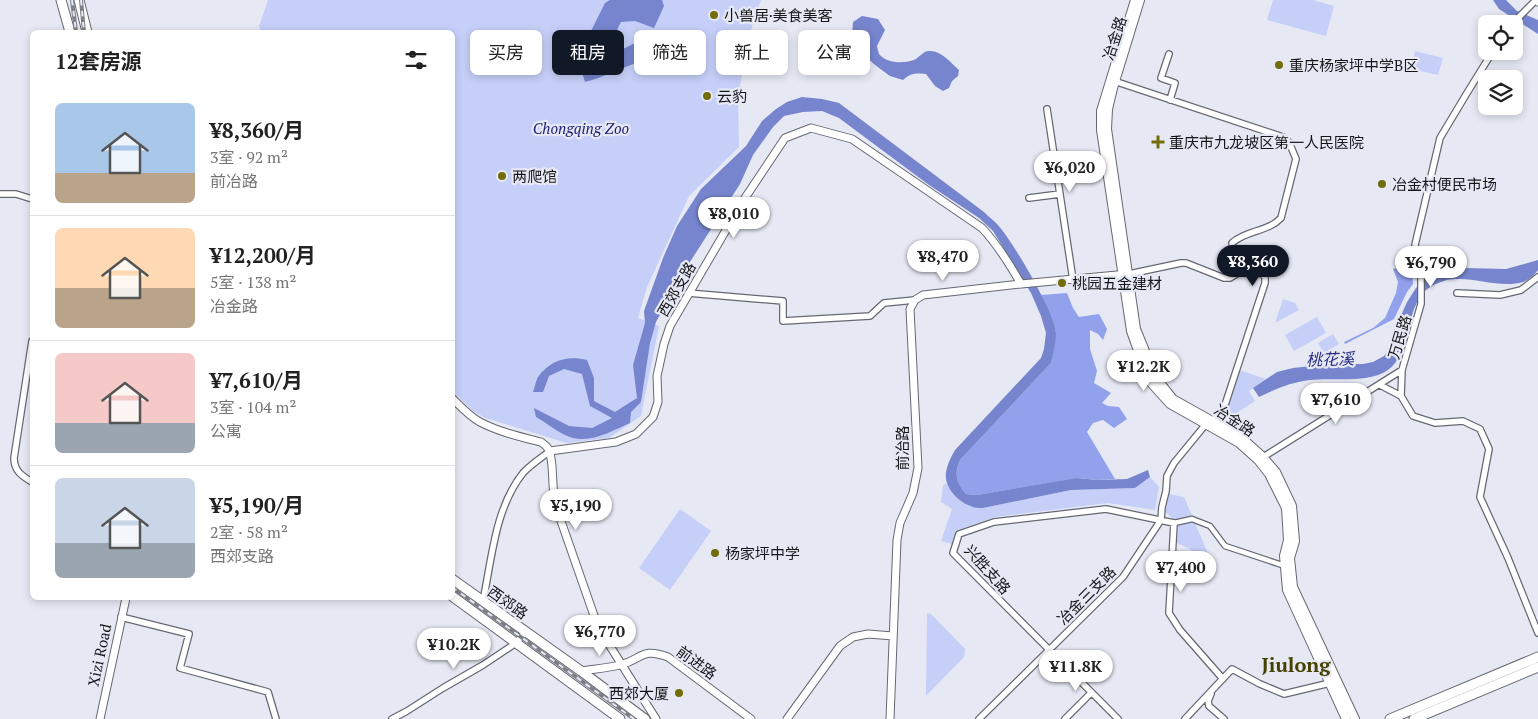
<!DOCTYPE html>
<html lang="zh">
<meta charset="utf-8">
<style>
body{margin:0;font-family:"PT Serif","Noto Sans SC",serif;background:#f2f2f2;color:#222;height:100vh;display:flex;flex-direction:column;font-size:19px;white-space:nowrap}
*{box-sizing:border-box;margin:0}
p{font-size:16px;color:#767676}
.icon{flex:none;width:28px;height:28px;fill:none;stroke:currentColor;stroke-width:2;stroke-linecap:round;stroke-linejoin:round}
.map{position:relative;flex:1;overflow:hidden}
.panel{position:absolute;left:30px;top:30px;width:425px;height:570px;display:flex;flex-direction:column;background:#fff;border-radius:8px;box-shadow:0 2px 8px #0003}
.panel>*{flex:none}
.guide{position:absolute;left:470px;top:30px;width:475px;height:45px;display:flex;gap:10px}
.buttons{position:absolute;left:1478px;top:15px;display:grid;gap:10px}
.buttons a{display:grid;place-items:center;width:45px;height:45px;border-radius:8px;background:#fff;box-shadow:0 2px 8px #0003;font-size:25px}
.price{position:absolute;translate:-50% -42px;padding:0 11px;border-radius:18px;background:#fff;color:#222;font-size:16px;line-height:32px;filter:drop-shadow(0 1px 2px #0008)}
.price::after{content:'';position:absolute;left:50%;top:30px;width:15px;height:11px;margin-left:-8px;background:inherit;clip-path:polygon(0 0,100% 0,50% 100%)}
.price.selected{background:#111827;color:#fff}
ul{padding:0;list-style:none}
li{display:flex;align-items:center;gap:15px;height:125px;padding:0 25px}
li+li{border-top:1px solid #e0e0e0}
li span{display:grid;place-items:center;flex:none;width:140px;height:100px;border-radius:8px;color:#555}
li>.icon{margin-inline-start:auto}
span .icon{width:60px;height:60px;fill:#fffc;stroke-width:1}
li b{font-size:21px}
h2{display:flex;justify-content:space-between;align-items:center;height:60px;padding:0 25px;font-size:21px}
.pill{padding:0 18px;border-radius:8px;background:#fff;box-shadow:0 2px 8px #0003;font-size:18px;line-height:45px}
.pill.selected{background:#111827;color:#fff}
.map>svg:first-child{display:block}
.green{fill:#c5cff8}
.forest{fill:#91a1ec}
.water{fill:#7685ce}
.lines{fill:none;stroke-linecap:round;stroke-linejoin:round}
.pedestrian-casing{stroke:#666871;stroke-width:7}
.minor-casing{stroke:#666871;stroke-width:8}
.tertiary-casing{stroke:#666871;stroke-width:9}
.secondary-casing{stroke:#666871;stroke-width:10}
.primary-casing{stroke:#666871;stroke-width:11}
.pedestrian{stroke:#fff;stroke-width:4.5}
.minor{stroke:#fff;stroke-width:5.5}
.tertiary{stroke:#fff;stroke-width:7}
.secondary{stroke:#fff;stroke-width:8}
.primary{stroke:#fff;stroke-width:9}
.rail-casing{stroke:#7d7f86;stroke-width:4}
.rail{stroke:#e6e9f4;stroke-width:2;stroke-dasharray:5.5;stroke-linecap:butt}
.poi-dot{fill:#726c09;stroke:#e6e9f4;stroke-width:2}
.labels{text-anchor:middle;dominant-baseline:central;stroke-width:4.5;stroke-linejoin:round;paint-order:stroke}
.poi-label{font-size:15px;fill:#15161a;stroke:#e6e9f4;text-anchor:start}
.street-label{font-size:15px;fill:#15161a;stroke:#e6e9f4}
.park-label{font-size:15px;font-style:italic;fill:#1f2176;stroke:#e6e9f4}
.water-label{font-size:16px;font-style:italic;fill:#272c81;stroke:#e6e9f4}
.district-label{font-size:20px;font-weight:bold;fill:#454100;stroke:#e6e9f4}
</style>
<div class="map">
<svg width="1538" height="719" viewBox="0 0 1538 719">
<rect width="100%" height="100%" fill="#e6e9f4"/>
<path class="green" d="M268 0H761L752 26 738 95 739 147 689 196 647 287 638 318 659 326 641 416 609 438 567 443 485 418 473 411 453 392 452 32H261L259 26Z
M1273 0H1313L1334 6 1326 36 1267 20Z
M1415 51 1443 58 1438 75 1411 69Z
M1283 299 1295 303 1299 310 1275 323Z
M1317 317 1326 333 1294 351 1285 335Z
M1333 334 1339 344 1324 353 1318 343Z
M1239 370 1266 379 1249 391 1255 401 1232 416 1225 412Z
M1150 477 1159 487 1155 510 1108 503 995 517 957 530 952 544 941 541 952 509 941 502 943 485 948 483V487L983 508 1071 490 1135 488Z
M1169 494 1184 497 1209 556 1199 560 1190 549 1177 543C1178 527 1179 522 1165 512Z
M680 509 711 531 670 590 639 568Z
M927 613 931 614 965 649 964 657 926 696Z"/>
<path class="forest" d="M1404 266 1412 271 1413 284 1407 292 1394 319 1345 344 1344 342 1373 328 1385 318 1396 293 1398 282 1393 269Z
M1067 293 1073 308 1079 317 1099 314 1107 329 1103 340 1098 334 1090 330V349L1097 371 1094 383 1111 393 1102 403 1108 406 1119 407 1127 419 1114 428 1103 420 1093 423 1087 432 1115 479 1098 480 1079 478 977 495 966 494C956 481 954 475 960 460L1051 363 1056 332 1041 295Z"/>
<path class="water" d="M610 0H662L664 6 654 28 635 21 621 22C615 32 614 41 619 51L633 44 638 45 641 52 636 63C618 69 602 78 585 82L573 43 569 39 578 35 590 33 605 3Z
M1493 0H1506L1517 11 1538 20V34L1499 9Z
M862 16 878 19 885 30 877 46C877 47 879 53 879 54 887 64 905 64 916 59 920 56 924 51 929 51 941 50 951 63 959 70L958 76 952 81 949 88 943 91 935 86 926 74C915 73 911 73 903 80L890 76 875 65 862 53 852 35 853 22Z
M802 97 822 99 839 103 984 212C988 216 994 221 998 225 1013 242 1054 311 1056 333 1056 343 1053 353 1051 363L960 460C954 475 956 481 966 494L977 495 1077 478 1098 480 1127 479 1148 470 1150 477 1135 488 1071 490 983 508C979 508 974 508 971 506 958 502 944 487 946 473 947 465 951 457 955 450L1041 358 1044 349 1046 333 1041 316 1031 293 993 231 979 218 929 185 839 118 822 111 803 112 784 116 773 127 753 155 740 184 688 265 656 322 650 343 641 402 631 412 630 423C612 431 590 444 570 437 558 433 547 423 536 417L534 408 569 426 592 428 612 418 590 406 582 374 564 369 549 376 543 392H533C535 387 536 380 538 377 550 360 568 355 587 360L594 378V401L615 412 637 398 633 365 645 323 644 311 663 258 677 226 701 189 746 146 762 121 776 109 787 102Z
M1538 260V270C1534 275 1529 280 1523 282 1503 288 1479 279 1459 279 1454 279 1448 279 1444 281 1439 283 1434 284 1430 287 1404 304 1412 354 1388 370 1368 384 1333 377 1310 380 1292 382 1275 389 1259 397L1253 388 1277 372 1293 368 1330 364H1363L1373 362 1384 356 1391 347 1399 320 1407 302 1416 288 1426 278 1444 270 1466 268 1506 269Z"/>
<g class="lines">
<g class="pedestrian-casing">
<path id="pedestrian" d="M1174 523 1192 519 1210 526 1225 546 1285 566"/>
</g>
<g class="minor-casing">
<path id="minor" d="M1512 24 1536 0
M1493 51 1467 93 1440 138 1415 245 1421 271V304L1402 370 1401 396 1413 416 1435 423 1463 421 1480 429 1489 449 1480 497 1508 558 1538 633
M1169 54 1161 78 1175 83 1170 100
M1111 80 1283 137 1289 142 1296 159 1281 218C1268 232 1246 230 1232 243L1233 250 1241 258 1246 268
M1047 109 1073 280
M0 194H16L32 199
M1029 198 1060 194
M688 293 783 301V321L870 316 884 303 915 300
M1457 293 1500 295 1521 290 1538 277
M32 341 14 458C14 471 22 476 32 482
M1380 385 1401 396
M1260 459 1402 370
M483 601C492 558 495 508 523 473 530 465 541 458 550 451
M121 617 189 634 180 668 268 692 276 719
M1211 694 1208 701 1209 706 1224 719
M392 719 407 711 443 688 483 665 516 643 526 631
M979 719 1123 577 1161 520 1162 507 1166 491 1167 476 1174 463 1206 424 1222 414 1265 283V277L1262 274 1246 268 1230 278H1224L1186 263H1181L1129 274
M1065 719 1091 693
M1118 719 953 553 959 534 994 522 1106 509 1174 523 1169 613 1180 630 1223 679
M1185 719 1232 669 1260 684 1284 694 1330 683"/>
</g>
<g class="tertiary-casing">
<path id="tertiary" d="M1537 0 1538 2
M452 398C461 407 469 416 480 422 499 432 521 437 541 442L546 446 550 451 552 466 554 501 598 627 656 719
M550 451 616 442 636 434 653 417 658 402 657 376 664 344 670 326 743 201 785 138 811 128 852 139 982 228C998 245 1009 263 1021 284
M581 671C594 669 608 668 620 665 643 659 641 647 668 657L751 719
M100 719 126 598
M787 719 840 646 853 637 868 634 893 636
M890 719 897 540 900 523 913 493 918 468 910 309 915 300 923 295 1021 284 1128 274"/>
</g>
<g class="secondary-casing">
<path id="secondary" d="M1135 0 1101 111V130L1131 331 1141 359 1151 383 1170 404 1239 443 1258 460 1269 474 1286 508 1288 540 1284 556 1287 590 1346 719
M1140 0 1113 88 1108 109 1107 129 1136 329 1156 378 1173 399 1241 437 1263 457 1276 472 1292 506 1295 541 1290 558 1293 587 1355 719"/>
</g>
<g class="primary-casing">
<path id="primary" d="M61 0 70 32
M79 0 87 32
M452 579 581 671 645 719
M452 596 620 719
M1390 719 1538 657
M1414 719 1538 667"/>
</g>
<use href="#pedestrian" class="pedestrian"/>
<use href="#minor" class="minor"/>
<use href="#tertiary" class="tertiary"/>
<use href="#secondary" class="secondary"/>
<use href="#primary" class="primary"/>
<g class="rail-casing">
<path id="rail" d="M72 0 76 32
M81 0 84 32
M452 587 634 719"/>
</g>
<use href="#rail" class="rail"/>
</g>
<g class="poi-dot">
<circle cx="714" cy="15" r="5"/>
<circle cx="1279" cy="65" r="5"/>
<circle cx="707" cy="96" r="5"/>
<path d="M1155.5 134.5h5v5h5v5h-5v5h-5v-5h-5v-5h5z"/>
<circle cx="502" cy="176" r="5"/>
<circle cx="1382" cy="184" r="5"/>
<circle cx="1062" cy="283" r="5"/>
<circle cx="715" cy="553" r="5"/>
<circle cx="679" cy="693" r="5"/>
</g>
<g class="labels">
<g class="poi-label">
<text x="724" y="15">小兽居·美食美客</text>
<text x="1289" y="65">重庆杨家坪中学B区</text>
<text x="717" y="96">云豹</text>
<text x="1169" y="142">重庆市九龙坡区第一人民医院</text>
<text x="512" y="176">两爬馆</text>
<text x="1392" y="184">冶金村便民市场</text>
<text x="1072" y="283">桃园五金建材</text>
<text x="725" y="553">杨家坪中学</text>
<text x="669" y="693" text-anchor="end">西郊大厦</text>
</g>
<g class="street-label">
<text transform="translate(1114 38) rotate(-72)">冶金路</text>
<text transform="translate(676 289) rotate(-60)">西郊支路</text>
<text transform="translate(1399 337) rotate(-73)">万民路</text>
<text transform="translate(1235 420) rotate(33)">冶金路</text>
<text transform="translate(902 448) rotate(-90)">前冶路</text>
<text transform="translate(988 569) rotate(48)">兴胜支路</text>
<text transform="translate(1086 595) rotate(-45)">冶金三支路</text>
<text transform="translate(508 602) rotate(35)">西郊路</text>
<text transform="translate(99 655) rotate(-78)">Xizi Road</text>
<text transform="translate(697 662) rotate(36)">前进路</text>
</g>
<g class="park-label">
<text x="581" y="128">Chongqing Zoo</text>
</g>
<g class="water-label">
<text transform="translate(1330 359) rotate(-2)">桃花溪</text>
</g>
<g class="district-label">
<text x="1296" y="664">Jiulong</text>
</g>
</g>
</svg>
<div class="buttons">
<a><svg class="icon" aria-label="locate" viewBox="0 0 24 24"><circle cx="12" cy="12" r="6"/><path d="M12 2v4M12 18v4M2 12h4M18 12h4"/></svg></a>
<a><svg class="icon" aria-label="layers" viewBox="0 0 24 24"><path d="M12 4l9 5-9 5-9-5zM3 14l9 5 9-5"/></svg></a>
</div>
<b class="price" style="left:1070px;top:193px">¥6,020</b>
<b class="price" style="left:734px;top:239px">¥8,010</b>
<b class="price" style="left:943px;top:282px">¥8,470</b>
<b class="price selected" style="left:1253px;top:287px">¥8,360</b>
<b class="price" style="left:1431px;top:288px">¥6,790</b>
<b class="price" style="left:1144px;top:392px">¥12.2K</b>
<b class="price" style="left:1336px;top:425px">¥7,610</b>
<b class="price" style="left:576px;top:531px">¥5,190</b>
<b class="price" style="left:1181px;top:593px">¥7,400</b>
<b class="price" style="left:600px;top:657px">¥6,770</b>
<b class="price" style="left:454px;top:670px">¥10.2K</b>
<b class="price" style="left:1076px;top:692px">¥11.8K</b>
<div class="guide">
<a class="pill">买房</a>
<a class="pill selected">租房</a>
<a class="pill">筛选</a>
<a class="pill">新上</a>
<a class="pill">公寓</a>
</div>
<section class="panel">
<h2>12套房源<svg class="icon" aria-label="filters" viewBox="0 0 24 24"><path d="M4 7h16M4 17h16"/><circle cx="9" cy="7" r="2"/><circle cx="15" cy="17" r="2"/></svg></h2>
<ul>
<li><span style="background:linear-gradient(#a9c7e8 70%,#b9a48a 0)"><svg class="icon" aria-label="home" viewBox="0 0 24 24"><path d="M3 11l9-7 9 7M6 9v11h12V9"/></svg></span><div><b>¥8,360/月</b><p>3室 · 92 m²</p><p>前冶路</p></div></li>
<li><span style="background:linear-gradient(#ffd9b3 60%,#b9a48a 0)"><svg class="icon" aria-label="home" viewBox="0 0 24 24"><path d="M3 11l9-7 9 7M6 9v11h12V9"/></svg></span><div><b>¥12,200/月</b><p>5室 · 138 m²</p><p>冶金路</p></div></li>
<li><span style="background:linear-gradient(#f6c9c9 70%,#9aa5b1 0)"><svg class="icon" aria-label="home" viewBox="0 0 24 24"><path d="M3 11l9-7 9 7M6 9v11h12V9"/></svg></span><div><b>¥7,610/月</b><p>3室 · 104 m²</p><p>公寓</p></div></li>
<li><span style="background:linear-gradient(#c9d6e8 65%,#9aa5b1 0)"><svg class="icon" aria-label="home" viewBox="0 0 24 24"><path d="M3 11l9-7 9 7M6 9v11h12V9"/></svg></span><div><b>¥5,190/月</b><p>2室 · 58 m²</p><p>西郊支路</p></div></li>
</ul>
</section>
</div>
